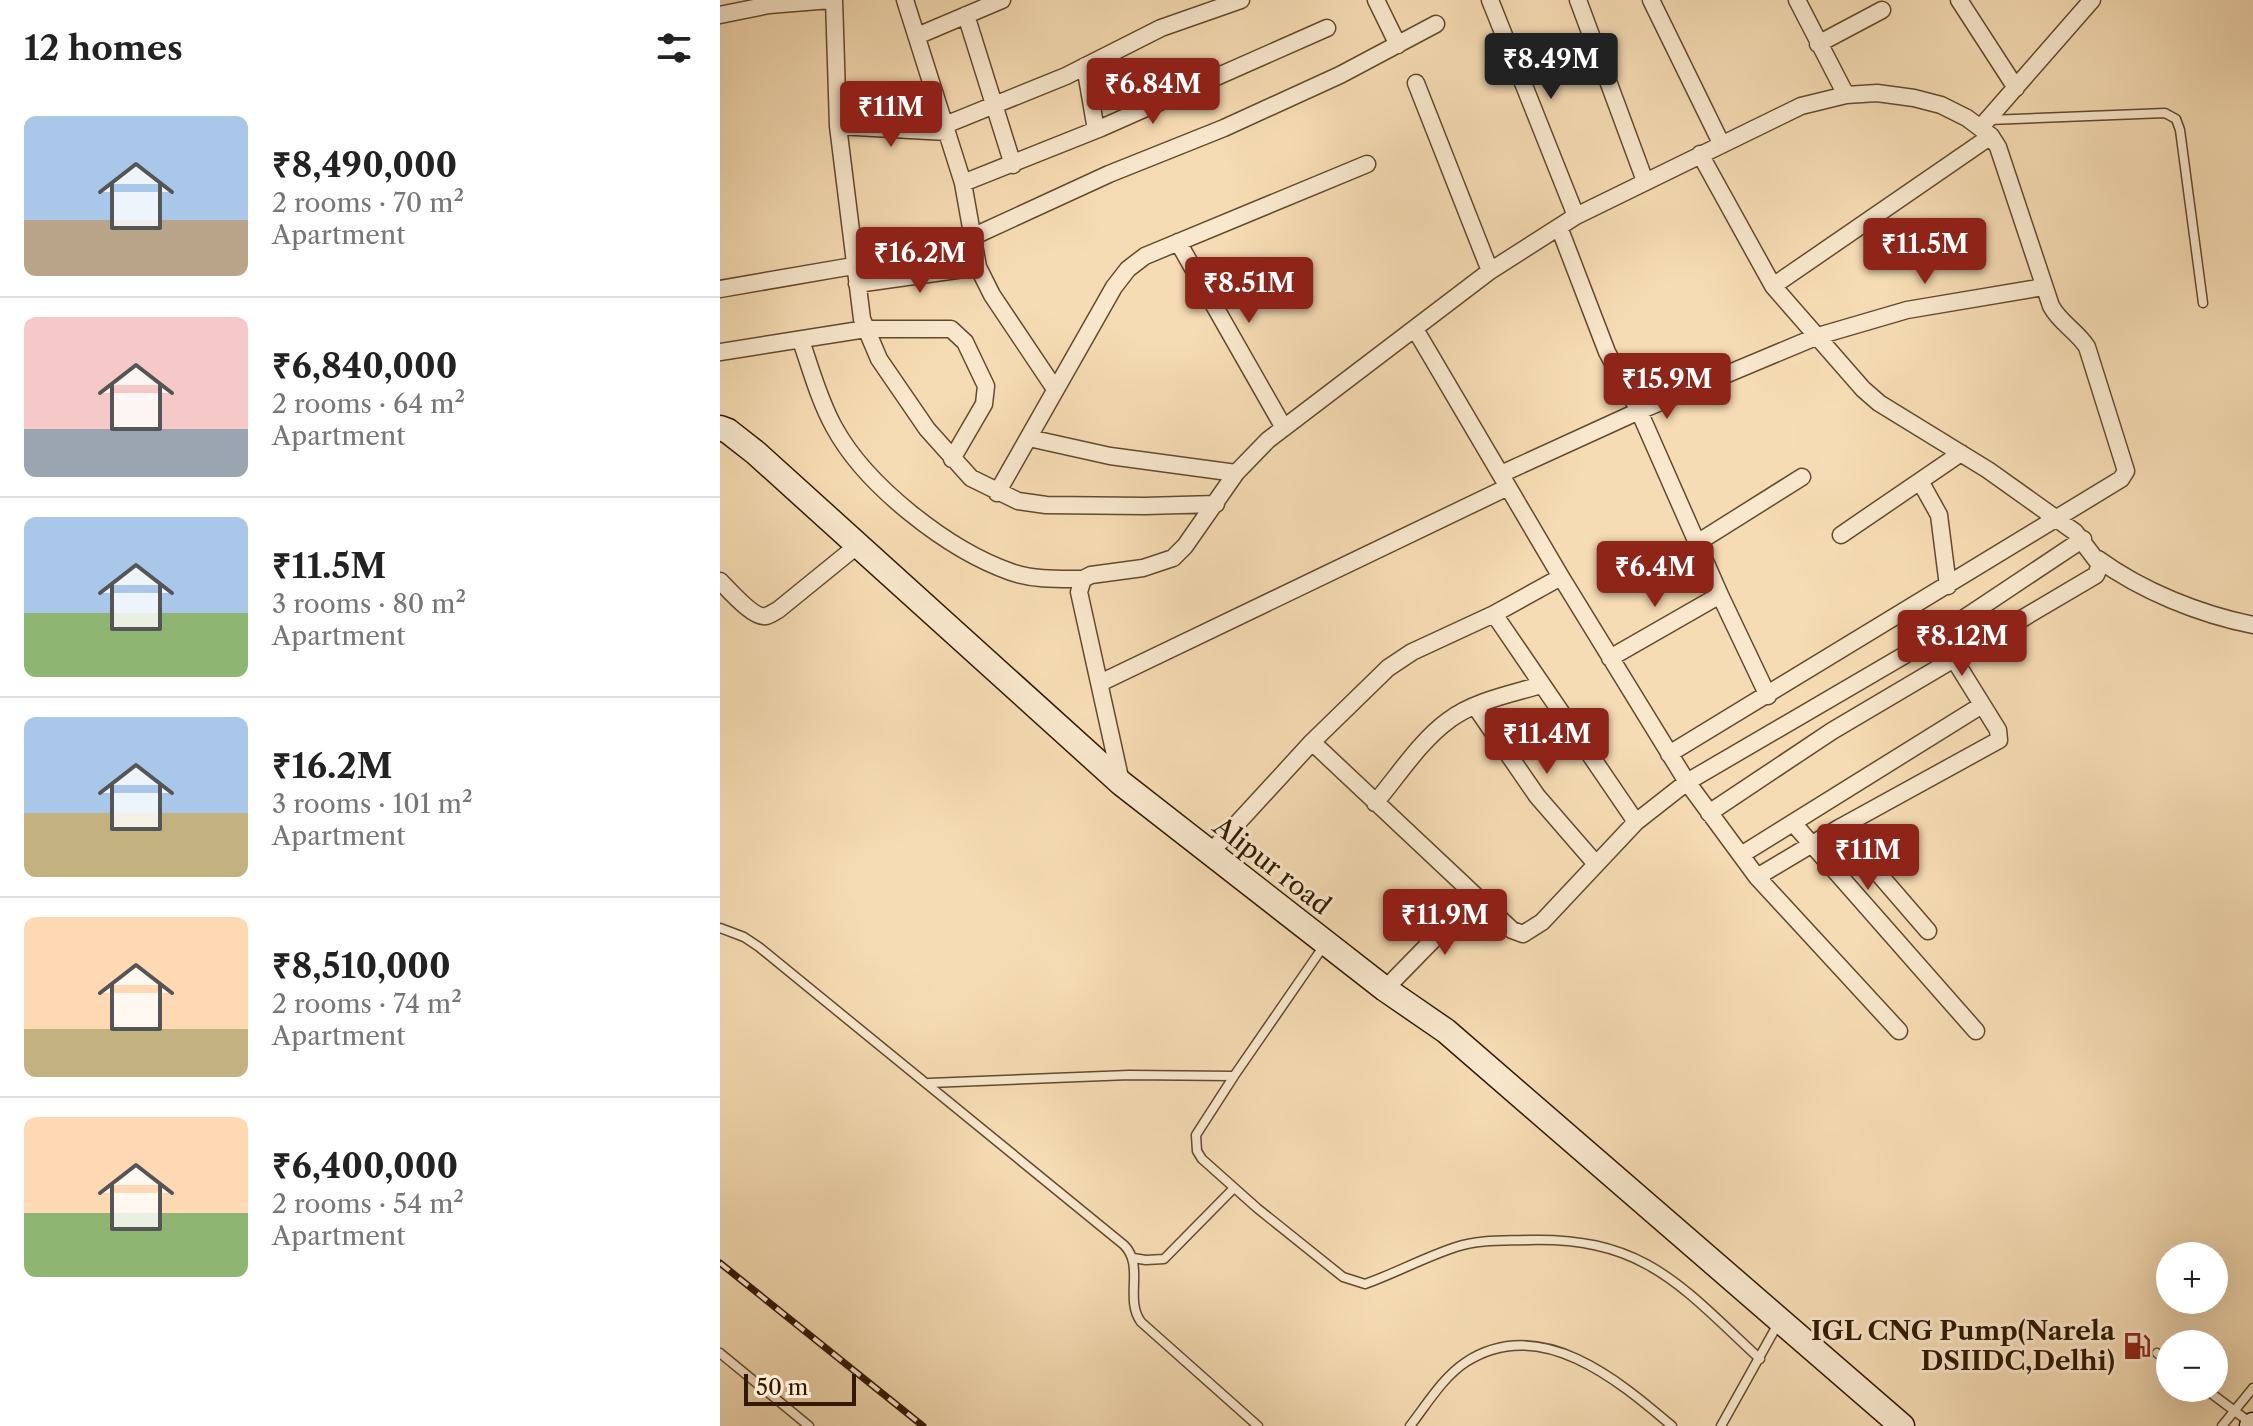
<!DOCTYPE html>
<meta charset="utf-8">
<style>
body{margin:0;font-family:"Libre Caslon Text",serif;background:#f6f6f6;color:#222;height:100vh;display:flex;flex-direction:column;font-size:30px;white-space:nowrap}
*{box-sizing:border-box;margin:0}
p{font-size:26px;color:#767676}
.icon{flex:none;width:44px;height:44px;fill:none;stroke:currentColor;stroke-width:2;stroke-linecap:round;stroke-linejoin:round}
.map{position:relative;flex:1;overflow:hidden}
.details{display:flex;flex-direction:column;background:#fff;width:720px}
.details>*{flex:none}
.controls{position:absolute;left:1436px;top:1242px;display:grid;gap:16px}
.controls a{display:grid;place-items:center;width:72px;height:72px;border-radius:50%;background:#fff;box-shadow:0 8px 32px #0002;font-size:40px}
.scale{position:absolute;left:24px;bottom:20px;width:112px;box-sizing:border-box;padding-left:8px;border:4px solid #321900;border-top:0;font-size:22px;line-height:28px;white-space:nowrap;color:#321900;-webkit-text-stroke:6px #f9e8ce;paint-order:stroke}
.price{position:absolute;translate:-50% -68px;padding:0 18px;border-radius:8px;background:#8f2418;color:#fff;font-size:26px;line-height:52px;filter:drop-shadow(0 2px 4px #0008)}
.price::after{content:'';position:absolute;left:50%;top:48px;width:24px;height:18px;margin-left:-12px;background:inherit;clip-path:polygon(0 0,100% 0,50% 100%)}
.price.on{background:#222;color:#fff}
ul{padding:0;list-style:none}
li{display:flex;align-items:center;gap:24px;height:200px;padding:0 24px}
li+li{border-top:2px solid #e0e0e0}
li span{display:grid;place-items:center;flex:none;width:224px;height:160px;border-radius:12px;color:#555}
li>.icon{margin-inline-start:auto}
span .icon{width:96px;height:96px;fill:#fffc;stroke-width:1}
li b{font-size:34px}
h2{display:flex;justify-content:space-between;align-items:center;height:96px;padding:0 24px;font-size:34px}
main{display:flex;flex:1;min-height:0}
.map>svg:first-child{display:block}
.lines{fill:none;stroke-linecap:round;stroke-linejoin:round}
.lane-casing{stroke:#634a2d;stroke-width:11}
.street-casing{stroke:#634a2d;stroke-width:19}
.secondary-casing{stroke:#321900;stroke-width:27}
.lane{stroke:#f9e8ce;stroke-width:8}
.street{stroke:#f9e8ce;stroke-width:16}
.secondary{stroke:#f9e8ce;stroke-width:24}
.rail-casing{stroke:#321900;stroke-width:7}
.rail{stroke:#f9e8ce;stroke-width:4;stroke-dasharray:12;stroke-linecap:butt}
.labels{text-anchor:middle;dominant-baseline:central;stroke-width:6;stroke-linejoin:round;paint-order:stroke}
.street-label{font-size:26px;fill:#321900;stroke:#f9e8ce}
.poi-label{font-size:26px;font-weight:bold;fill:#321900;stroke:#f9e8ce;text-anchor:end}
</style>
<main>
<section class="details">
<h2>12 homes<svg class="icon" aria-label="filters" viewBox="0 0 24 24"><path d="M4 7h16M4 17h16"/><circle cx="9" cy="7" r="2"/><circle cx="15" cy="17" r="2"/></svg></h2>
<ul>
<li><span style="background:linear-gradient(#a9c7e8 65%,#b9a48a 0)"><svg class="icon" aria-label="home" viewBox="0 0 24 24"><path d="M3 11l9-7 9 7M6 9v11h12V9"/></svg></span><div><b>₹8,490,000</b><p>2 rooms · 70 m²</p><p>Apartment</p></div></li>
<li><span style="background:linear-gradient(#f6c9c9 70%,#9aa5b1 0)"><svg class="icon" aria-label="home" viewBox="0 0 24 24"><path d="M3 11l9-7 9 7M6 9v11h12V9"/></svg></span><div><b>₹6,840,000</b><p>2 rooms · 64 m²</p><p>Apartment</p></div></li>
<li><span style="background:linear-gradient(#a9c7e8 60%,#8fb573 0)"><svg class="icon" aria-label="home" viewBox="0 0 24 24"><path d="M3 11l9-7 9 7M6 9v11h12V9"/></svg></span><div><b>₹11.5M</b><p>3 rooms · 80 m²</p><p>Apartment</p></div></li>
<li><span style="background:linear-gradient(#a9c7e8 60%,#c2b280 0)"><svg class="icon" aria-label="home" viewBox="0 0 24 24"><path d="M3 11l9-7 9 7M6 9v11h12V9"/></svg></span><div><b>₹16.2M</b><p>3 rooms · 101 m²</p><p>Apartment</p></div></li>
<li><span style="background:linear-gradient(#ffd9b3 70%,#c2b280 0)"><svg class="icon" aria-label="home" viewBox="0 0 24 24"><path d="M3 11l9-7 9 7M6 9v11h12V9"/></svg></span><div><b>₹8,510,000</b><p>2 rooms · 74 m²</p><p>Apartment</p></div></li>
<li><span style="background:linear-gradient(#ffd9b3 60%,#8fb573 0)"><svg class="icon" aria-label="home" viewBox="0 0 24 24"><path d="M3 11l9-7 9 7M6 9v11h12V9"/></svg></span><div><b>₹6,400,000</b><p>2 rooms · 54 m²</p><p>Apartment</p></div></li>
</ul>
</section>
<div class="map">
<svg width="1533" height="1426" viewBox="0 0 1533 1426">
<rect width="100%" height="100%" fill="#f6dcb4"/>
<filter id="stains"><feTurbulence type="fractalNoise" baseFrequency=".0025" numOctaves="4"/><feColorMatrix values="0 0 0 0 .2 0 0 0 0 .09 0 0 0 0 .02 0 0 0 .5 -.17"/></filter>
<radialGradient id="worn" r=".72"><stop offset=".6" stop-color="#630" stop-opacity="0"/><stop offset="1" stop-color="#630" stop-opacity=".3"/></radialGradient>
<g class="lines">
<g class="lane-casing">
<path id="lane" d="M1269 120 1445 113 1456 119 1460 130 1483 303
M0 928 24 937 39 947 404 1245C425 1266 404 1299 421 1322L538 1426
M603 947 514 1076 476 1135 477 1151 482 1159 537 1208 623 1277 645 1284C676 1273 705 1257 736 1247 760 1239 785 1241 809 1240 925 1237 962 1287 1040 1359
M209 1083 409 1075 514 1076
M413 1258 426 1260 444 1259 514 1188
M0 1353 89 1426
M1437 1353 1450 1363
M1484 1388 1532 1424
M690 1426C707 1404 723 1377 746 1362 820 1314 898 1380 952 1426
M1001 1426 1059 1322
M1502 1426 1533 1388"/>
</g>
<g class="street-casing">
<path id="street" d="M114 0 118 126 142 319 159 359 207 429 251 478 298 501 326 505 425 506 496 504
M185 0 243 183 258 267 272 295 335 389
M656 0 678 45
M770 0 856 216
M858 0 925 181
M931 0 1001 143
M1077 0 1126 95
M1239 0 1296 88
M0 15 49 5 111 0
M246 15 293 165
M197 36 282 0
M1098 44 1162 10
M365 66 376 130
M696 83 770 271
M225 125 346 76 441 28 521 0
M118 126 227 132
M1261 127 1372 0
M980 154 1053 286 1143 389 1159 403 1268 470 1355 532 1380 565 1376 575 1112 731 989 813
M243 183 381 128 607 28
M839 227 887 352 919 411 1000 595 1048 696
M252 237 389 174 504 128 620 75 716 24
M458 242 564 428
M137 284 258 267
M1053 286 1271 136
M0 289 133 266
M695 329 841 577 967 782 1037 877 1179 1031
M81 341C91 369 99 400 114 427 146 486 228 550 291 572 314 580 339 579 363 579
M0 352 146 329H231L245 342 266 386 264 404 232 459
M309 438 390 456 516 473
M781 474 919 411 1098 336 1187 310 1323 287
M1200 481 1219 515 1228 586
M277 493 394 287 408 269 425 256 647 164
M1121 535 1241 453
M977 543 1082 477
M1378 559C1422 591 1479 614 1533 625
M0 581C9 590 34 619 46 616 50 615 54 612 58 610L138 545
M774 614 916 822
M890 658 1000 595
M380 683 788 487
M755 706 817 796 876 864
M592 742 792 930 803 934 822 922 916 822 967 782 1219 635 1363 539
M401 782 359 592 363 579 371 575 423 568 453 558 465 546 516 473 548 440 770 271 856 216 1081 106 1126 95 1157 93 1194 98 1221 105 1247 118 1271 136 1278 147 1331 306C1340 323 1357 331 1367 347L1406 471 1401 479 949 754
M655 803C678 776 700 741 729 720 754 701 791 694 821 685
M1073 823 1256 1031
M1119 828 1208 931
M490 853 592 742 668 668 692 652 774 614 841 577
M1021 855 1262 705
M1037 877 1119 828 1279 740 1278 730 1219 635
M665 989 756 896"/>
</g>
<g class="secondary-casing">
<path id="secondary" d="M0 428 8 431 36 453 401 783 665 989 726 1031 1182 1426
M1532 1426 1533 1425"/>
</g>
<use href="#lane" class="lane"/>
<use href="#street" class="street"/>
<use href="#secondary" class="secondary"/>
<g class="rail-casing">
<path id="rail" d="M0 1263 203 1426"/>
</g>
<use href="#rail" class="rail"/>
</g>
<defs>
<g id="fuel-bare" transform="scale(2.16)"><path d="M-5.5-6h7V0h2V4h1.3V-2.5L3-4.5l.8-.8L6-3V5H2.5V1h-1V6h-7ZM-4.2-4.7v3.2H.2V-4.7Z" fill="#8f2418" stroke="#f9e8ce" stroke-width="2.5" paint-order="stroke"/></g>
</defs>
<g fill-rule="evenodd">
<use href="#fuel-bare" x="1417" y="1346"/>
</g>
<g class="labels">
<g class="street-label">
<text transform="translate(552 866) rotate(38)">Alipur road</text>
</g>
<g class="poi-label">
<text x="1395" y="1331">IGL CNG Pump(Narela<tspan x="1395" dy="30">DSIIDC,Delhi)</tspan></text>
</g>
</g>
<rect width="100%" height="100%" filter="url(#stains)"/>
<rect width="100%" height="100%" fill="url(#worn)"/>
</svg>
<div class="controls">
<a>+</a>
<a>−</a>
</div>
<div class="scale">50 m</div>
<b class="price on" style="left:831px;top:101px">₹8.49M</b>
<b class="price" style="left:433px;top:126px">₹6.84M</b>
<b class="price" style="left:171px;top:149px">₹11M</b>
<b class="price" style="left:1205px;top:286px">₹11.5M</b>
<b class="price" style="left:200px;top:295px">₹16.2M</b>
<b class="price" style="left:529px;top:325px">₹8.51M</b>
<b class="price" style="left:947px;top:421px">₹15.9M</b>
<b class="price" style="left:935px;top:609px">₹6.4M</b>
<b class="price" style="left:1242px;top:678px">₹8.12M</b>
<b class="price" style="left:827px;top:776px">₹11.4M</b>
<b class="price" style="left:1148px;top:892px">₹11M</b>
<b class="price" style="left:725px;top:957px">₹11.9M</b>
</div>
</main>
